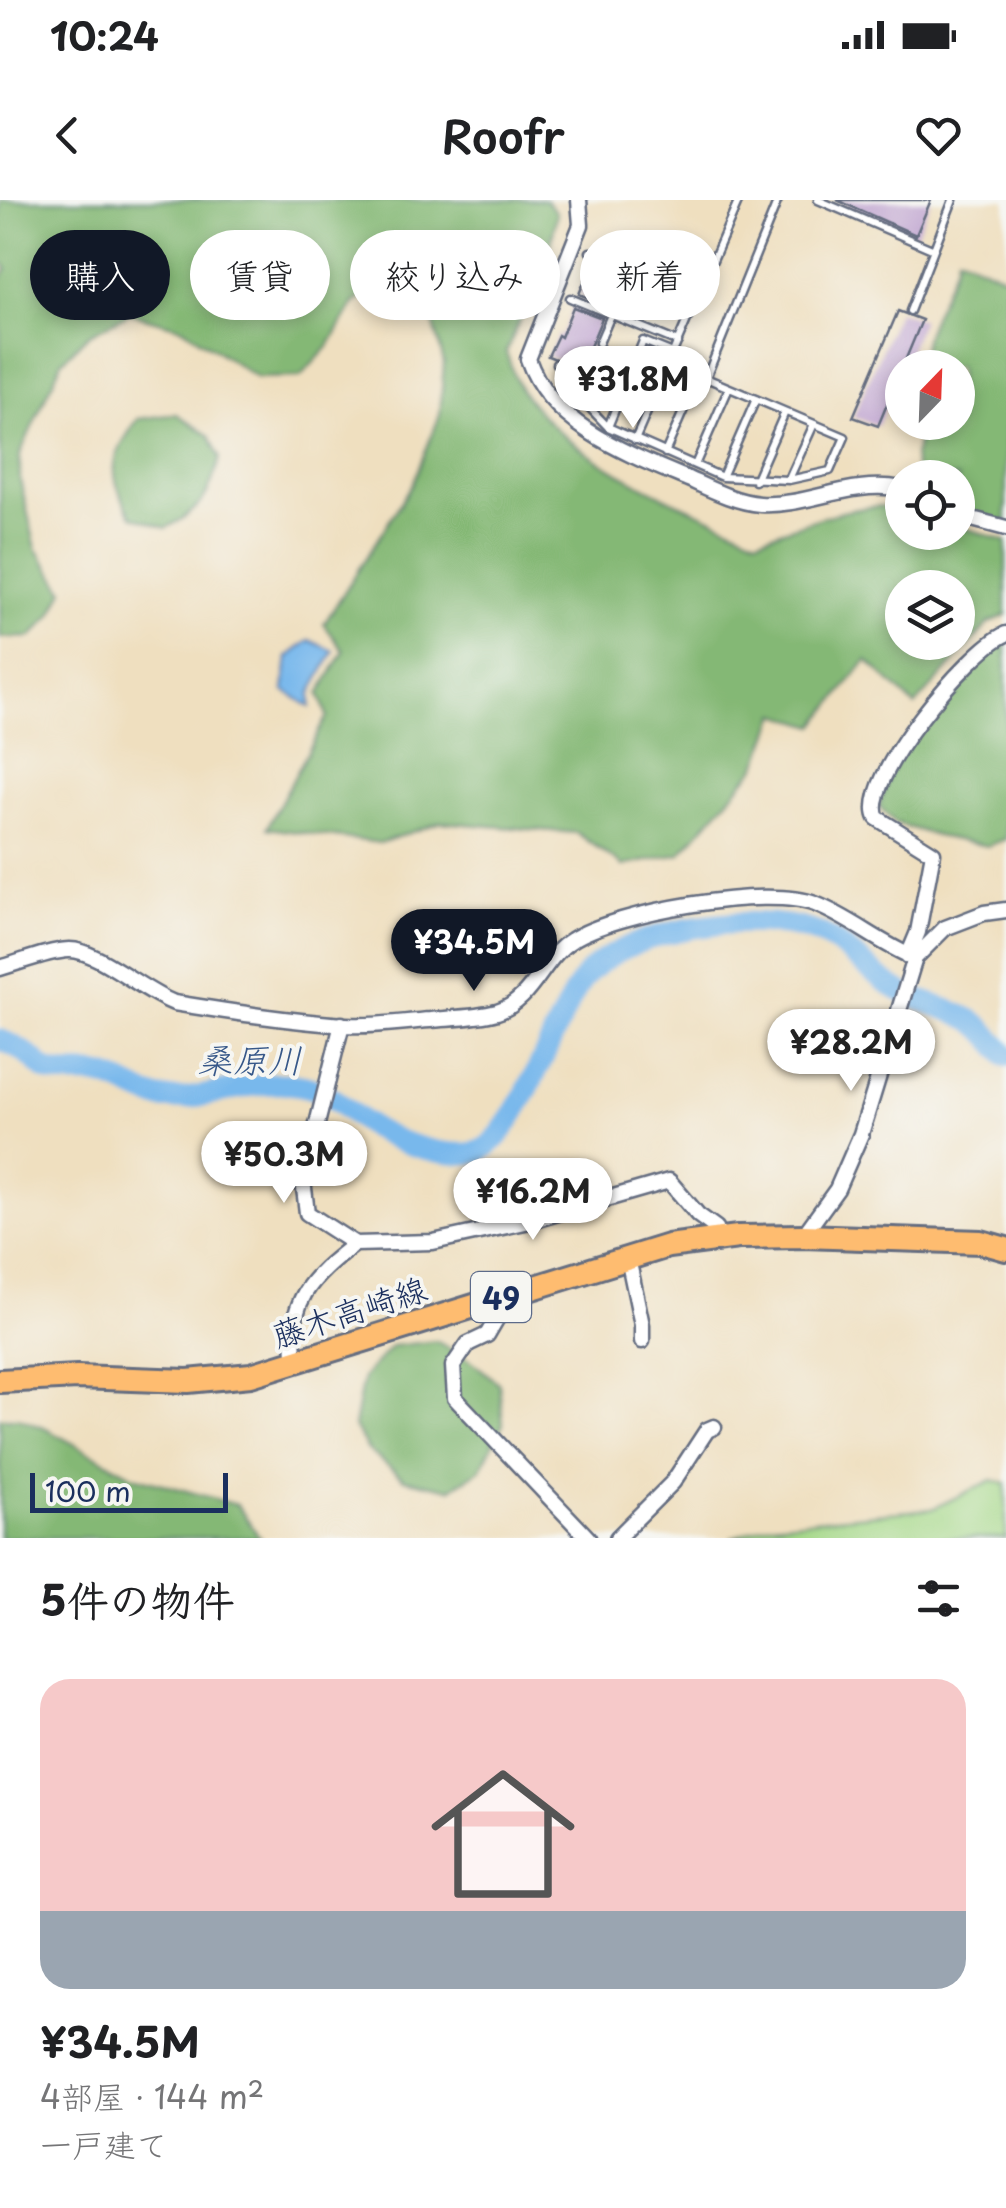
<!DOCTYPE html>
<html lang="ja">
<meta charset="utf-8">
<style>
body{margin:0;font-family:"Playpen Sans","Klee One",sans-serif;background:#f2f2f2;color:#202124;height:100vh;display:flex;flex-direction:column;font-size:38px;white-space:nowrap}
*{box-sizing:border-box;margin:0}
p{font-size:32px;color:#757577}
.icon{flex:none;width:55px;height:55px;fill:none;stroke:currentColor;stroke-width:2;stroke-linecap:round;stroke-linejoin:round}
.map{position:relative;height:1338px;overflow:hidden}
.sheet{display:flex;flex-direction:column;background:#fff;flex:1}
.sheet>*{flex:none}
.guide{position:absolute;left:30px;top:30px;width:948px;height:90px;display:flex;gap:20px}
.needle{width:65px;rotate:23deg}
.buttons{position:absolute;left:885px;top:150px;display:grid;gap:20px}
.buttons a{display:grid;place-items:center;width:90px;height:90px;border-radius:50%;background:#fff;box-shadow:0 5px 15px #0003;font-size:50px}
.scale{position:absolute;left:30px;bottom:25px;width:198px;box-sizing:border-box;padding-left:10px;border:5px solid #1b2f5e;border-top:0;font-size:28px;line-height:35px;white-space:nowrap;color:#1b2f5e;-webkit-text-stroke:8px #f6f6f2;paint-order:stroke}
.price{position:absolute;translate:-50% -85px;padding:0 22px;border-radius:35px;background:#fff;color:#222;font-size:32px;line-height:65px;filter:drop-shadow(0 2px 5px #0008)}
.price::after{content:'';position:absolute;left:50%;top:60px;width:30px;height:22px;margin-left:-15px;background:inherit;clip-path:polygon(0 0,100% 0,50% 100%)}
.price.on{background:#111827;color:#fff}
ul{padding:0;list-style:none}
li{display:grid;align-content:center;gap:20px;height:530px;padding:0 40px}
li span{display:grid;place-items:center;height:310px;border-radius:30px;color:#555}
li>.icon{margin-inline-start:auto}
span .icon{width:180px;height:180px;fill:#fffc;stroke-width:1}
li b{font-size:42px}
h2{display:flex;justify-content:space-between;align-items:center;height:120px;padding:0 40px;font-size:42px}
.tag{padding:0 35px;border-radius:45px;background:#fff;box-shadow:0 5px 15px #0003;font-size:35px;line-height:90px}
.tag.on{background:#111827;color:#fff}
.status{display:flex;justify-content:space-between;align-items:center;height:70px;padding:0 50px;background:#fff;direction:ltr}
.status svg{height:28px;fill:currentColor}
header{display:flex;justify-content:space-between;align-items:center;height:130px;padding:0 40px;background:#fff;font-size:45px;font-weight:600}
.map>svg:first-child{display:block}
.green{fill:#a5d888;stroke:#608473;stroke-width:2.5}
.forest{fill:#84b874;stroke:#507469;stroke-width:2.5;fill-rule:evenodd}
.water{fill:#78b8ec;stroke:#4a74a5;stroke-width:2.5}
.lines{fill:none;stroke-linecap:round;stroke-linejoin:round}
.river{stroke:#78b8ec;stroke-width:22}
.building{fill:#c0a4d0}
.service-casing{stroke:#656d80;stroke-width:11}
.minor-casing{stroke:#656d80;stroke-width:19}
.primary-casing{stroke:#656d80;stroke-width:28}
.service{stroke:#fff;stroke-width:6}
.minor{stroke:#fff;stroke-width:14}
.primary{stroke:#febc70;stroke-width:22}
.labels{text-anchor:middle;dominant-baseline:central;stroke-width:8;stroke-linejoin:round;paint-order:stroke}
.shield{fill:#f6f6f2;stroke:#5d6b8a;stroke-width:2.5}
.shield-label{font-size:30px;font-weight:bold;fill:#1b2f5e}
.street-label{font-size:32px;fill:#1b2f5e;stroke:#f6f6f2}
.water-label{font-size:35px;font-style:italic;fill:#375889;stroke:#f6f6f2}
</style>
<div class="status"><b>10:24</b><svg viewBox="0 0 49 12"><path d="M0 12V9h3v3zM5 12V6h3v6zM10 12V3h3v9zM15 12V0h3v12zM26 1h20v11H26zM47 4h2v5h-2z"/></svg></div>
<header><svg class="icon" aria-label="back" viewBox="0 0 24 24"><path d="M15 5l-7 7 7 7"/></svg>Roofr<svg class="icon" aria-label="heart" viewBox="0 0 24 24"><path d="M12 20l-8-8c-3-5 5-10 8-4 3-6 11-1 8 4z"/></svg></header>
<div class="map">
<svg width="1006" height="1338" viewBox="0 0 1006 1338">
<rect width="100%" height="100%" fill="#f6f6f2"/>
<filter id="ink" filterUnits="userSpaceOnUse"><feTurbulence type="fractalNoise" baseFrequency=".01" numOctaves="2"/><feDisplacementMap in="SourceGraphic" scale="20" xChannelSelector="R" yChannelSelector="G"/><feConvolveMatrix kernelMatrix="1 2 1 2 8 2 1 2 1" color-interpolation-filters="sRGB"/></filter>
<filter id="wash" filterUnits="userSpaceOnUse"><feTurbulence type="fractalNoise" baseFrequency=".0048" numOctaves="4" result="noise"/><feDisplacementMap in="SourceGraphic" scale="40" xChannelSelector="R" yChannelSelector="G"/><feGaussianBlur stdDeviation="2.25" result="paint"/><feColorMatrix in="noise" values="0 0 0 0 0 0 0 0 0 0 0 0 0 0 0 0 0 1.4 0 .05"/><feComposite in="paint" operator="in"/></filter>
<g filter="url(#wash)">
<rect width="100%" height="100%" fill="#efdfbf"/>
<path class="green" d="M992 1280 1006 1284V1338H731L771 1324 932 1309Z"/>
<path class="forest" d="M0 0H546L557 13 549 54 506 152C511 165 515 183 524 194 578 267 678 302 757 339 804 324 852 302 902 307V332H958V326L1006 341V415L989 423 915 506 867 460 815 526 777 514 757 566 680 654 623 666 577 633 441 622 380 643 267 628 327 516 319 494 344 451 324 424 412 285 440 215 444 163 431 113 407 83 371 91 354 103 329 146 300 177 257 178 183 128 130 113 88 135 62 161 20 254V280L36 348 64 390 51 417 31 437 0 438V80L7 68 0 60ZM902 388H958V442H902Z
M958 56 1006 77V323L972 313 958 304V278L916 277 914 256 924 223 958 222V168L923 167C918 128 949 94 958 56Z
M177 214 209 235 220 258C207 298 204 308 166 328L132 316C107 273 109 260 138 219Z
M1006 440V639L988 646 936 636 895 623 879 606C884 592 888 575 896 562 912 534 979 455 1006 440Z
M436 1141 473 1162 499 1184 503 1224 480 1270 450 1289 404 1279 368 1250 354 1227 363 1177 392 1146Z
M0 1218H18L44 1228 134 1276 237 1305 260 1338H0Z"/>
<path class="water" d="M310 440 334 451 311 493 310 507 284 490 288 457Z"/>
<g class="lines">
<path class="river" d="M0 840C13 844 22 850 32 858 38 862 42 870 50 872 65 877 85 872 102 876 125 881 142 898 166 899 211 901 258 874 308 887 331 893 346 910 365 923 392 942 440 957 473 953 516 947 556 813 584 778 624 728 753 711 812 731 842 741 861 764 886 782 911 802 948 806 975 822 987 830 997 845 1006 856"/>
</g>
<g id="blocks">
<path class="building" d="M837 0H931L916 35Z
M590 68 635 86 624 112 579 94Z
M573 107 602 118 589 149 594 151 585 171 548 156 558 135 561 137Z
M898 111 922 120 878 226 853 217Z"/>
</g>
</g>
<g filter="url(#ink)">
<use href="#blocks" fill-opacity="0" stroke="#656d80" stroke-width="2.5"/>
<g class="lines">
<g class="service-casing">
<path id="service" d="M818 0 932 49
M590 52 699 94
M635 97 688 118
M570 98 678 142
M910 111 953 0
M599 143 611 115
M673 153 643 141 608 227 722 277 789 280 830 271 845 237 706 178
M669 162 706 178 778 0
M556 164 588 192
M608 227 584 202 602 157 632 168
M635 240 739 0
M665 253 699 175
M695 265 729 188
M722 277 756 199
M789 279 814 224
M755 281 785 212"/>
</g>
<g class="minor-casing">
<path id="minor" d="M579 0 581 25 528 159C551 226 628 254 688 279 710 289 735 302 760 304 808 307 849 279 902 289
M958 311 972 319 1006 328
M908 756 918 732 933 653 877 618C858 581 971 449 1006 434
M0 768C22 762 47 751 69 750 96 749 144 792 174 803 231 812 288 821 346 825 373 827 402 822 430 820 451 818 476 818 497 812 534 800 541 759 572 740 615 712 768 685 815 704 851 718 880 744 915 758
M803 1036 837 989 861 934 915 758 945 728 984 713 1006 710
M355 1044 433 1042 530 1021 669 981 698 1015 716 1028 715 1039
M628 1058 642 1125V1141
M511 1094 487 1135 468 1144 453 1166 455 1198 588 1338
M295 1162C286 1102 310 1078 355 1044L307 1013 303 980 342 824
M617 1338 673 1282 707 1230 714 1227"/>
</g>
<g class="primary-casing">
<path id="primary" d="M0 1181 77 1177 188 1181 251 1175 668 1046 738 1037 803 1036 981 1042 1006 1049"/>
</g>
<use href="#service" class="service"/>
<use href="#minor" class="minor"/>
<use href="#primary" class="primary"/>
</g>
</g>
<g class="labels">
<rect class="shield" x="471" y="1072" width="60" height="50" rx="8"/>
<g class="shield-label">
<text x="501" y="1097">49</text>
</g>
<g class="street-label">
<text transform="translate(349 1111) rotate(-18)">藤木高崎線</text>
</g>
<g class="water-label">
<text x="250" y="858">桑原川</text>
</g>
</g>
</svg>
<div class="buttons">
<a><svg class="needle" viewBox="-14 -14 28 28"><path d="M0-13l5 13h-10z" fill="#e53935"/><path d="M0 13l5-13h-10z" fill="#757577"/></svg></a>
<a><svg class="icon" aria-label="locate" viewBox="0 0 24 24"><circle cx="12" cy="12" r="6"/><path d="M12 2v4M12 18v4M2 12h4M18 12h4"/></svg></a>
<a><svg class="icon" aria-label="layers" viewBox="0 0 24 24"><path d="M12 4l9 5-9 5-9-5zM3 14l9 5 9-5"/></svg></a>
</div>
<div class="scale">100 m</div>
<b class="price" style="left:633px;top:231px">¥31.8M</b>
<b class="price on" style="left:474px;top:794px">¥34.5M</b>
<b class="price" style="left:851px;top:894px">¥28.2M</b>
<b class="price" style="left:284px;top:1006px">¥50.3M</b>
<b class="price" style="left:533px;top:1043px">¥16.2M</b>
<div class="guide">
<a class="tag on">購入</a>
<a class="tag">賃貸</a>
<a class="tag">絞り込み</a>
<a class="tag">新着</a>
</div>
</div>
<section class="sheet">
<h2>5件の物件<svg class="icon" aria-label="filters" viewBox="0 0 24 24"><path d="M4 7h16M4 17h16"/><circle cx="9" cy="7" r="2"/><circle cx="15" cy="17" r="2"/></svg></h2>
<ul>
<li><span style="background:linear-gradient(#f6c9c9 75%,#9aa5b1 0)"><svg class="icon" aria-label="home" viewBox="0 0 24 24"><path d="M3 11l9-7 9 7M6 9v11h12V9"/></svg></span><div><b>¥34.5M</b><p>4部屋 · 144 m²</p><p>一戸建て</p></div></li>
</ul>
</section>
